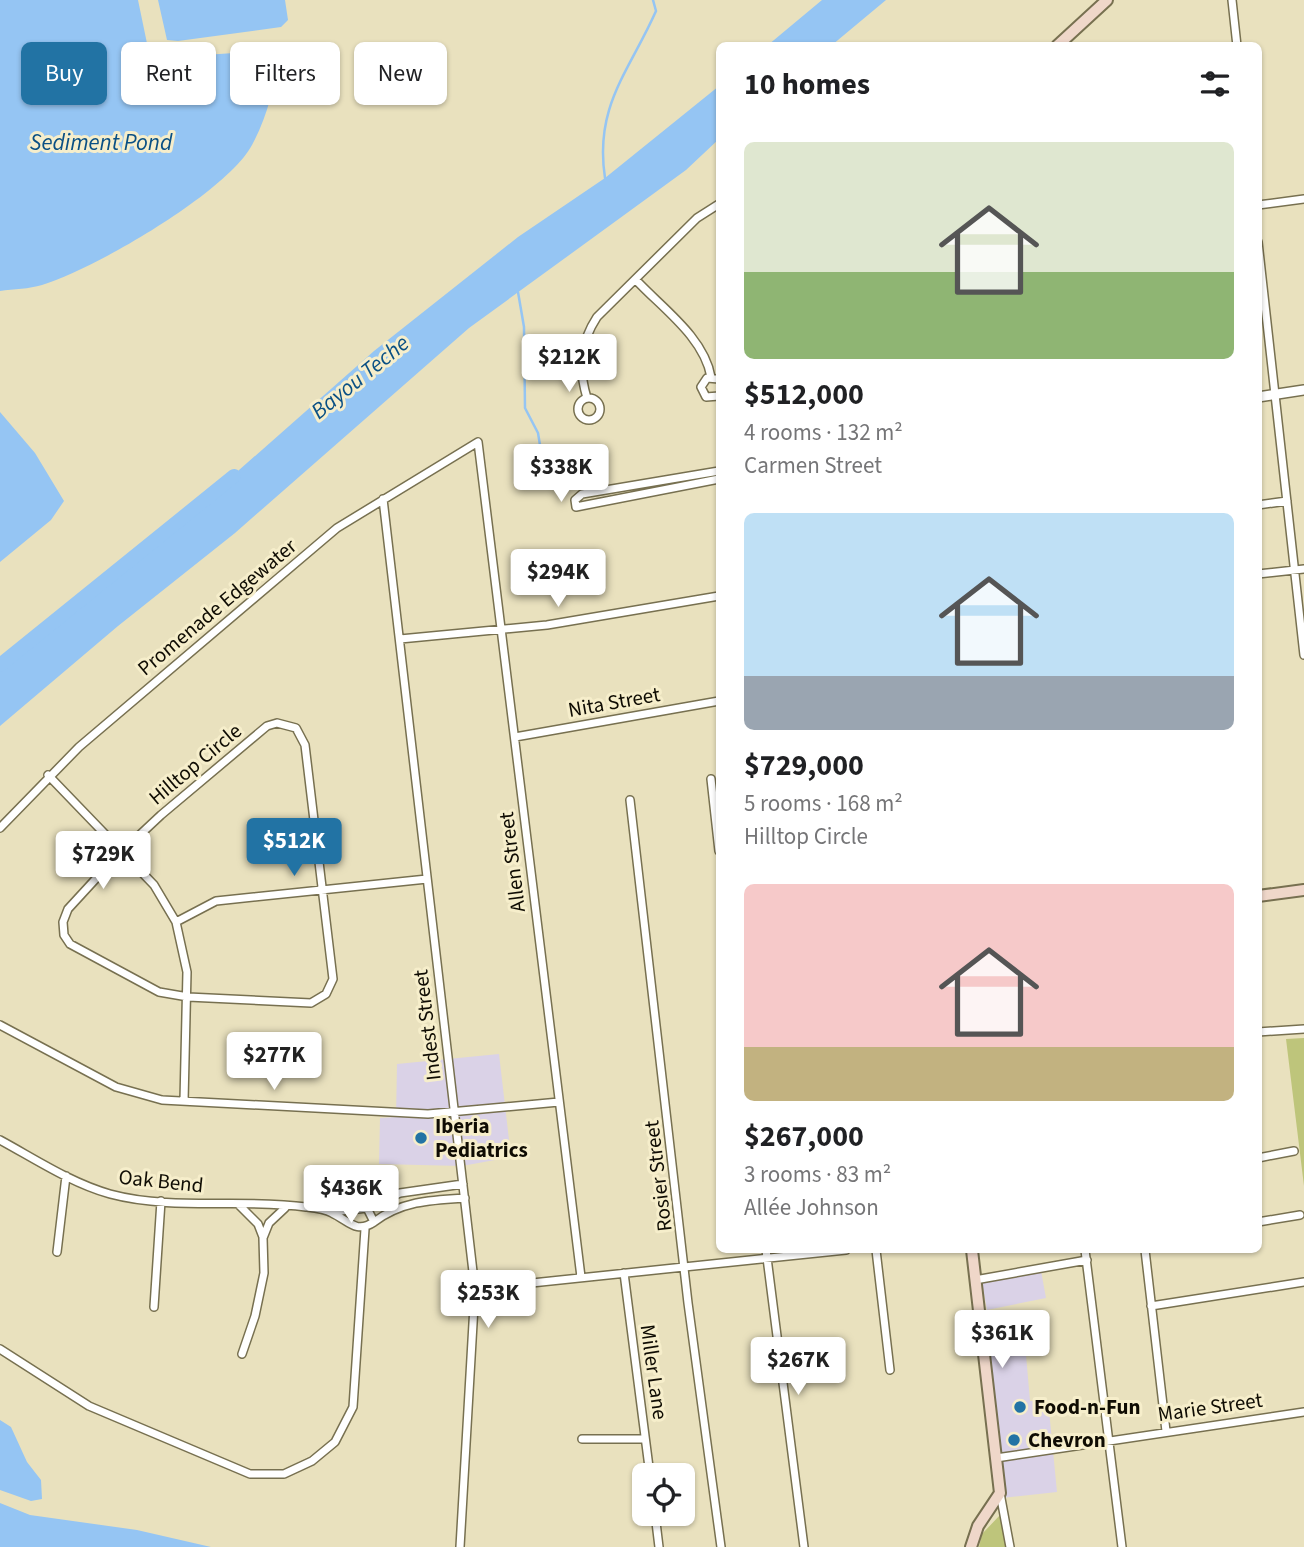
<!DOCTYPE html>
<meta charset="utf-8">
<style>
body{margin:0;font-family:"Source Sans 3",sans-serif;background:#f6f6f6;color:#202124;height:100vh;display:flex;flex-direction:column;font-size:26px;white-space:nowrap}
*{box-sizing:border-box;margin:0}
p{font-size:23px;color:#757577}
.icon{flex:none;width:38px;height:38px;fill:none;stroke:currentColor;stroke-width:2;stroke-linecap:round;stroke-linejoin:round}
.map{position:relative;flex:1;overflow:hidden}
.side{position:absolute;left:716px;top:42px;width:546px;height:1211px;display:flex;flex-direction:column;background:#fff;border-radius:10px;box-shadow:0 2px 5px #0004}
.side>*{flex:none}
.banner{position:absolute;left:21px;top:42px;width:590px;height:63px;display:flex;gap:14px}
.tools{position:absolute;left:632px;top:1463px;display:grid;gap:14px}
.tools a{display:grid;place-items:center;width:63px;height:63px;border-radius:10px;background:#fff;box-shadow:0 2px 5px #0004;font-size:35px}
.price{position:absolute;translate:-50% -60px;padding:0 16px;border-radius:7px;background:#fff;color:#222;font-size:23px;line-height:46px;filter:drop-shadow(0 2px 4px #0008)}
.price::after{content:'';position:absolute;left:50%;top:42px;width:21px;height:16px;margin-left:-10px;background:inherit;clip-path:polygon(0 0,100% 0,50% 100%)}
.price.selected{background:#2273a4;color:#fff}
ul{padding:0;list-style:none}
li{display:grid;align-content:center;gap:14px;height:371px;padding:0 28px}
li span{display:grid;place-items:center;height:217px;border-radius:10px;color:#555}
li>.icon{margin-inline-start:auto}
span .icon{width:126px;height:126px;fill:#fffc;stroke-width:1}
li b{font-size:30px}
h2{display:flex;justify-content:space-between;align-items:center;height:84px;padding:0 28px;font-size:30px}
.tag{padding:0 24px;border-radius:10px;background:#fff;box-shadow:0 2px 5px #0004;font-size:24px;line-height:63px}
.tag.selected{background:#2273a4;color:#fff}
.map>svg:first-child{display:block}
.commercial{fill:#dad2e7}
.green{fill:#bec57b}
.water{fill:#95c5f3}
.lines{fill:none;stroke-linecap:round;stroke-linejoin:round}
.stream{stroke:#95c5f3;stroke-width:2.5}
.river{stroke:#95c5f3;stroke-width:14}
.minor-casing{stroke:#777050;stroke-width:10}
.tertiary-casing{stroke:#777050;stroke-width:12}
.secondary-casing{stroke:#777050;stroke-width:14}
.minor{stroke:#fff;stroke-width:7}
.tertiary{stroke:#fff;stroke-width:9}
.secondary{stroke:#efd7c9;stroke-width:10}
.poi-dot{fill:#2273a4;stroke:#f6eecb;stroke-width:2.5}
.labels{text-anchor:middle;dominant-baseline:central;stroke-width:6;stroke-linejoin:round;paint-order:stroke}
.street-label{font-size:21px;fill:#0f0c03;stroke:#f6eecb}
.poi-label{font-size:21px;font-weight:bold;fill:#0f0c03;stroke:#f6eecb;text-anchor:start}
.water-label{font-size:23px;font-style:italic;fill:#0a5084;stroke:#f6eecb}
</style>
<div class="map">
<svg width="1304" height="1547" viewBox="0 0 1304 1547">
<rect width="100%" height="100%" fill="#e9e1be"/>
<path class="commercial" d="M499 1054 511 1157 462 1166 379 1164 380 1118 396 1117 397 1064Z
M1041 1271 1046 1298 987 1310 982 1282Z
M1039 1325 1042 1353 1026 1355 1030 1401 1048 1400 1057 1492 1001 1498 985 1330Z"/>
<path class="green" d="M1304 1038V1186L1286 1039Z
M1001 1514 1006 1547H979L982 1534Z"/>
<path class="water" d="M0 0H138L149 53 160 58 277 50 281 54C274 85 268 116 252 145 227 192 95 269 42 285 29 289 14 289 0 291Z
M158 0H285L288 20 281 27 178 41 167 40Z
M822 0H886L832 45H768Z
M719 86V139L686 170 469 328 235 533 118 626 0 726V670L136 561 374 351 518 237 605 178Z
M0 412 35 453 64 501 51 520 0 562Z
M0 1420 11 1427 27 1462 41 1480 42 1499 31 1501 0 1490Z
M0 1503 30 1515 137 1530 211 1547H0Z"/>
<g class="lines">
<path class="stream" d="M605 178C594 106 629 72 656 11L653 0
M518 292 524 327 525 408 538 433 542 457"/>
<path class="river" d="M0 665 234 476"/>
<g class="minor-casing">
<path id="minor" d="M1232 0 1237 46
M1258 205 1304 199
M1258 242 1304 655
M636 280C662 308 704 337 711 377
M719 379 707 378 701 387 706 397 719 396
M587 398C578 368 580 343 597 317L697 218 719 204
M578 409a11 11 0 1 1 22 0a11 11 0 1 1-22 0Z
M719 471 582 494 575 500 576 507 719 479
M383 499 475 1289 460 1547
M1258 505 1287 501
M1258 574 1304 569
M400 639 547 625 719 596
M277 723 296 728 305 745 333 979 326 994 311 1003 188 997 159 992 70 944 64 935 63 922 68 909 114 859 161 815 267 726Z
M515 737 719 701
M48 775 154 885 176 922 187 972 184 1101
M711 779 719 851
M630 800 688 1303 721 1547
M0 828 79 747 337 528 478 442 581 1277
M176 922 216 901 427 879
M0 1025 116 1087 162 1100 428 1114 559 1102
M1258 1032 1304 1029
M0 1140C35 1159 71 1183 110 1194 174 1211 242 1198 306 1207 315 1208 325 1209 332 1213 349 1221 356 1234 374 1222L367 1208
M1258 1158 1294 1151
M239 1205 258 1224 263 1237
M332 1212 367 1208 400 1193 463 1184
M374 1222C402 1201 431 1200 465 1198
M1258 1222 1300 1215
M766 1250 804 1547
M876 1250 890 1370
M1085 1250 1122 1547
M1145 1250 1166 1431
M57 1252 66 1176
M624 1273 650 1475
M975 1280 1087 1260
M475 1289 846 1250
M1151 1306 1304 1282
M154 1307 161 1201
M0 1349 89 1406 250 1474H284L312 1461 335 1442 353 1407 365 1229
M242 1354 255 1316 264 1273 263 1238 269 1223 285 1208
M582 1439H645
M996 1458 1304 1412
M1000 1493 1010 1547
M655 1514 659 1547"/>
</g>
<g class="tertiary-casing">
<path id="tertiary" d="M1258 397 1304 390"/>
</g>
<g class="secondary-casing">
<path id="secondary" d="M1057 46 1107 0
M1258 896 1304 890
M971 1547 978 1526 1000 1493 972 1250"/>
</g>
<use href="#minor" class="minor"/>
<use href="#tertiary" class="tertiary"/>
<use href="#secondary" class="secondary"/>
</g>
<g class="poi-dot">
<circle cx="421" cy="1138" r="7"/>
<circle cx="1020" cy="1407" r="7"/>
<circle cx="1014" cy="1440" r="7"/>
</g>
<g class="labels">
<g class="street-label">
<text transform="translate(217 607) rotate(-40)">Promenade Edgewater</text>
<text transform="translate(614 702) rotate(-10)">Nita Street</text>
<text transform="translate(195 764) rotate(-40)">Hilltop Circle</text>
<text transform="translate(512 862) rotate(-97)">Allen Street</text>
<text transform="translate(427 1025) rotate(-97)">Indest Street</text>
<text transform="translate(658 1176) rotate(-97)">Rosier Street</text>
<text transform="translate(161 1181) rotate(6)">Oak Bend</text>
<text transform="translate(654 1372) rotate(82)">Miller Lane</text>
<text transform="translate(1210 1407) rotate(-8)">Marie Street</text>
</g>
<g class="poi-label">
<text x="435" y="1126">Iberia<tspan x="435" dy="24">Pediatrics</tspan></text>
<text x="1034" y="1407">Food-n-Fun</text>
<text x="1028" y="1440">Chevron</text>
</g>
<g class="water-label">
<text x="101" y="142">Sediment Pond</text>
<text transform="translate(360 377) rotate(-39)">Bayou Teche</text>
</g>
</g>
</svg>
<div class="tools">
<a><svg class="icon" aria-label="locate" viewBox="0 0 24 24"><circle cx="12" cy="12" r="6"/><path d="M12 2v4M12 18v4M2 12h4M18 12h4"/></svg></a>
</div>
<b class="price" style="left:569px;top:394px">$212K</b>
<b class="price" style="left:561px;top:504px">$338K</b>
<b class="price" style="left:558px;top:609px">$294K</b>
<b class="price selected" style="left:294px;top:878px">$512K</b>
<b class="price" style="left:103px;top:891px">$729K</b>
<b class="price" style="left:274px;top:1092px">$277K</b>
<b class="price" style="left:351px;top:1225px">$436K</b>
<b class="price" style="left:488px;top:1330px">$253K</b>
<b class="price" style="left:1002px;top:1370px">$361K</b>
<b class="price" style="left:798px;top:1397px">$267K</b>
<div class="banner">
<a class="tag selected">Buy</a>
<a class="tag">Rent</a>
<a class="tag">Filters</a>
<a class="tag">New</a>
</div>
<section class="side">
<h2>10 homes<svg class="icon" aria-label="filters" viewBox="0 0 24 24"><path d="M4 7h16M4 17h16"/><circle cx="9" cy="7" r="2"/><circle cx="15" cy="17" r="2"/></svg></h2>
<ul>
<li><span style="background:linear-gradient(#dfe7d0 60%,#8fb573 0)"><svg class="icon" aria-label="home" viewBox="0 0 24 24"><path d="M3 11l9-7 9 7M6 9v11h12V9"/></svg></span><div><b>$512,000</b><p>4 rooms · 132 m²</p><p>Carmen Street</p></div></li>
<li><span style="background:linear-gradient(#bfe0f5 75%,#9aa5b1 0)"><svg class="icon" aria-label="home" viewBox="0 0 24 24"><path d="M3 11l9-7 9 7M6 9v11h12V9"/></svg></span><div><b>$729,000</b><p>5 rooms · 168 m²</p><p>Hilltop Circle</p></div></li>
<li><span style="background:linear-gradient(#f6c9c9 75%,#c2b280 0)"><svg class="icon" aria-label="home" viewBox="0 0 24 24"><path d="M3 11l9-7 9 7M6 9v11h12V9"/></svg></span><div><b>$267,000</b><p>3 rooms · 83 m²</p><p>Allée Johnson</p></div></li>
</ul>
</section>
</div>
